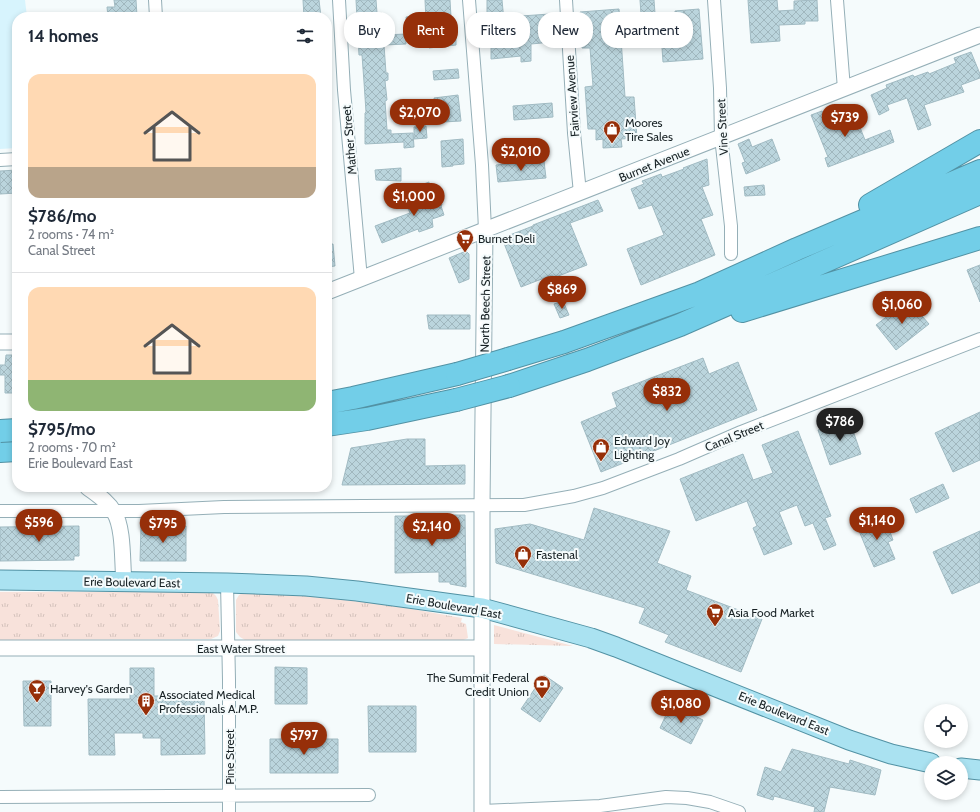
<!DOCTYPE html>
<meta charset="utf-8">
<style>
body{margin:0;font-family:Cabin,sans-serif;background:#f2f2f3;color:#1f2937;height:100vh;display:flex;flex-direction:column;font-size:15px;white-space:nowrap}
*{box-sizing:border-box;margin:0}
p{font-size:13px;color:#747a83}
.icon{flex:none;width:22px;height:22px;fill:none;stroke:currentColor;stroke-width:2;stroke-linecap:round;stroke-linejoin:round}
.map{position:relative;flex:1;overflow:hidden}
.drawer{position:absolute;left:12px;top:12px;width:320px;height:480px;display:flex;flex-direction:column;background:#fff;border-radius:16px;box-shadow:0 2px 6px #0003}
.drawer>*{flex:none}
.banner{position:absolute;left:344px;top:12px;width:380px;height:36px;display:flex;gap:8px}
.buttons{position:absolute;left:924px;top:704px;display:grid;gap:8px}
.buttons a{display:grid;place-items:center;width:44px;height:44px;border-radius:50%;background:#fff;box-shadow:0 2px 6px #0003;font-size:20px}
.price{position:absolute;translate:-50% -34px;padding:0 9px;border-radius:14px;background:#962f09;color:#fff;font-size:13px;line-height:26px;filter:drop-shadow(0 1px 2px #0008)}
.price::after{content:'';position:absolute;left:50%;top:24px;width:12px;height:9px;margin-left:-6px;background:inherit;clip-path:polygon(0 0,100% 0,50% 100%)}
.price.active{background:#222;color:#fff}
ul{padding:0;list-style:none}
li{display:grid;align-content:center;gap:8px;height:212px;padding:0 16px}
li+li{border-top:1px solid #e0e1e3}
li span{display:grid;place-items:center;height:124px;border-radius:12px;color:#555}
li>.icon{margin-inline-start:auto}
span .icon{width:72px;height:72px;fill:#fffc;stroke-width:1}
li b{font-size:17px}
h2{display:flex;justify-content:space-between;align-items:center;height:48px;padding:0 16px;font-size:17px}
.chip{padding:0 14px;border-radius:16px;background:#fff;box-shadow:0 2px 6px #0003;font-size:14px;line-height:36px}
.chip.active{background:#962f09;color:#fff}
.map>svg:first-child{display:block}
.built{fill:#d7f4fd}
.grass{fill:url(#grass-tufts)}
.building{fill:url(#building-cross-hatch);stroke:#a1bbc3}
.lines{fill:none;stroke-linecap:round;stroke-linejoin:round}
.minor-casing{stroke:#95afb7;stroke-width:14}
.tertiary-casing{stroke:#95afb7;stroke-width:17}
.primary-casing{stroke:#5292a4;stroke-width:21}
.motorway-casing{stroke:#5292a4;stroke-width:24}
.minor{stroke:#fff;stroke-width:12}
.tertiary{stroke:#fff;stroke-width:15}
.primary{stroke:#aae2f1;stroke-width:19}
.motorway{stroke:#72cee8;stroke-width:22}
.motorway-bridge-casing{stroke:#5292a4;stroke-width:24;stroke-linecap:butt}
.motorway-bridge{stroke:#72cee8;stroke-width:22}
.labels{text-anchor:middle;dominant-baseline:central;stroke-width:4;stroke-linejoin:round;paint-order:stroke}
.street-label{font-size:12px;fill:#182225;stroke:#f5fbfc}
.poi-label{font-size:12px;fill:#182225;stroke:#f5fbfc;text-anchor:start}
</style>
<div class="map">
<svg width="980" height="812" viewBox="0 0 980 812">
<defs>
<pattern id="grass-tufts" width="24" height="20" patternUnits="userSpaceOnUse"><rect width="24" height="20" fill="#f8e2db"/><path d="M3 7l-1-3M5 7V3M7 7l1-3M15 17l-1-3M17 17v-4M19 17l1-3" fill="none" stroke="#d4c2bc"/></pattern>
<pattern id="building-cross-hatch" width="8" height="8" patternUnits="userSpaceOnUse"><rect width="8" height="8" fill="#bbd5dd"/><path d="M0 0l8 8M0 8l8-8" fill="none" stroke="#a0b7be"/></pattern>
</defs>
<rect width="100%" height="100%" fill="#f5fbfc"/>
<path class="built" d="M0 0H25L27 17H17V148L0 149Z"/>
<path class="grass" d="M0 592H212L216 596 218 600 220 631 218 636 211 639 0 640Z
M245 592 304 596 384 604 462 618 461 622 466 624 468 638 461 641 245 640 240 637 236 632V600L239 595Z
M494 625 573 646 494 644Z"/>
<path class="building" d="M114 0H136L137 16 108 17 107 7H115Z
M303 0H319L321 17H304Z
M356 0H376L377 13H382L384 35 406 34V44L384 45 386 73H388V80L385 81 387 100 385 101 387 130H391V134L413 133 414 147 404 148V142L365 144V113L366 112 364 82 362 55H359Z
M425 0H450L451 17H445L446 19 426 21Z
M487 0H502L504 21 522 20 521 16 550 14 552 42 531 44V61L521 62V56L491 59V48L523 46 522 29 487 30Z
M640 0H654L656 27 642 28Z
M748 0H777L778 11 794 10V1L817 0 818 21H805V24L779 25 780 41 751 43Z
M619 9 625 97H634L637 138 621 139 622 147 603 148V139L596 140V129H588L585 87 593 86 590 48H582L580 12Z
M699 9 703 59 663 62 661 34 676 33 675 11Z
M416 16 417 27 407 28 406 17Z
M456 35V45L429 48 428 38Z
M971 52 980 74V78L961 85 964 92 924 105 931 125 918 130 907 98 887 105 889 110 879 115 871 95 887 88 886 85 913 75 914 77 928 72 929 74 956 63 954 58Z
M458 69 459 78 434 80 433 71Z
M458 95 461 121 443 122 442 117H440L439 107 435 108 434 98Z
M552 103 553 117 514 120 513 106Z
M835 108 845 131 859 125 865 140 890 130 894 142 828 167 825 158 828 157 811 115 822 111 823 113Z
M426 126 427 138 414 139V127Z
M463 139 464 164 453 165V166L442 167 441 141Z
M749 139 752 147 772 139 780 160 746 174 742 163 745 162 738 144Z
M707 159 709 185 702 187 713 215 701 219 715 255 641 285 627 249 664 235 652 205 639 209 631 189 644 184 642 181 661 174 662 177 684 169 683 168Z
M544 161 546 178 498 182 496 165Z
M401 168V181L376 180 375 170Z
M17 170V193L0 194V171Z
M429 182V187H433L435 194 438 193 442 205 441 206 444 215 432 219 433 227 419 232 418 229 382 243 375 226 410 213 408 208 427 201 421 185Z
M764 185 765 195 745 196 744 187Z
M598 200 603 211 570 223 587 265 553 278 552 275 521 287 502 238 533 226V225Z
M327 244H333L335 266 327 267Z
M466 251 469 254V279L459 283 449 258Z
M980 265V302L967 270Z
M908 300 929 324 896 350 876 325Z
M563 301 569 315 560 318 554 304Z
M427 315H470V329H429Z
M6 355H17V393H5V375H0V365H5Z
M703 358 709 374 738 362 757 410 601 472 581 422 617 407 612 393Z
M980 412V460L953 472 935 433Z
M849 419 861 454 830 465 818 430Z
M798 431 831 516 825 518 836 545 824 550 813 523 805 526 797 505 779 512 792 544 764 555 753 528 757 526 747 501 696 521 680 479 743 454 753 480 773 473 762 445Z
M407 439H425V466L465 465V484L342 485 351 448Z
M943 484 949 498 916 513 910 499Z
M594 508 670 531 657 563 691 576 686 590 762 619 741 672 665 642 669 635 639 623 645 608 496 563 495 529 530 524 584 540Z
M449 515H465L466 587 450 584V582H439V572L395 573V516H449Z
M884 516 893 540 888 542 895 559 874 567 857 526Z
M79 526V556H74V560L0 561V527Z
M141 526H186V561H140Z
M980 531V582L952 594 933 552Z
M275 667 307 668V704H275Z
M130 668H154V696H204L205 754 161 755V738H143V733H114L115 755H89L88 699H130Z
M544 675 563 688 540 722 521 709Z
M23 681H51V726H24Z
M671 704 703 720 691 744 660 728Z
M368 706H416V752H369Z
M270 739H338V773H270Z
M792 749 849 764 850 760 881 770 875 795 830 787 824 812H814L815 807 774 796 773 800 757 795 765 767 781 772Z"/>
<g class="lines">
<g class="minor-casing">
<path id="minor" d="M155 0 156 17
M339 0 344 90 361 279
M469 0 482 165 485 230
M566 0 574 133 580 193
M714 0 720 88 721 137 731 226V254
M837 0 844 89
M0 160 17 159
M0 511H139L224 507 524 505 574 496 603 488 679 459 741 432 980 339
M227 583 229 680V812
M0 797 369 795
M482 811 600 806 666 797 687 798 710 802 739 812"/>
</g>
<g class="tertiary-casing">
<path id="tertiary" d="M327 292 980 35
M0 342H17
M87 487C96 494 108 501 114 512 124 528 122 562 124 582
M0 648H482
M482 812V505L485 230"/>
</g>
<g class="primary-casing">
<path id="primary" d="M0 580 227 583 306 586 357 591 482 608 591 638 616 647 849 740 891 754 931 763
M961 768 980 770"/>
</g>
<g class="motorway-casing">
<path id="motorway" d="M870 205 980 141
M742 311 980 238
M508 359 564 342 700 293 797 249 980 171
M509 386 587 360 680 325 980 193
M327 403 353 398 457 374
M327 425 367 419 456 400
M0 451 17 450"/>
</g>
<use href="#minor" class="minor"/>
<use href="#tertiary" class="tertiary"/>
<use href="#primary" class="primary"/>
<use href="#motorway" class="motorway"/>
<g class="motorway-bridge-casing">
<path id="motorway-bridge" d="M457 374 508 359
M456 400 509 386
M0 431 17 430"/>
</g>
<use href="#motorway-bridge" class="motorway-bridge"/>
</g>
<defs>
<g id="shop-pin" transform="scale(0.9)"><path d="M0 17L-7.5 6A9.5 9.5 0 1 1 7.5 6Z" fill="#962f09" stroke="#f5fbfc"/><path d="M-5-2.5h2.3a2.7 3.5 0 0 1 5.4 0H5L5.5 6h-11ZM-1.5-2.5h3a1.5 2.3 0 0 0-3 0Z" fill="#fff"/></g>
<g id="supermarket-pin" transform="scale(0.9)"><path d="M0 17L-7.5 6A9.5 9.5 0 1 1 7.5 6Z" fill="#962f09" stroke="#f5fbfc"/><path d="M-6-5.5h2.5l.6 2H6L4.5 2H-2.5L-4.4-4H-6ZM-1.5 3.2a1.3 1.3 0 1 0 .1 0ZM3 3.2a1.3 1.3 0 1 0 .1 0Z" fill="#fff"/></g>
<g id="bank-pin" transform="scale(0.9)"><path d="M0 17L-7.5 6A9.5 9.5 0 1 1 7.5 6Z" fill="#962f09" stroke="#f5fbfc"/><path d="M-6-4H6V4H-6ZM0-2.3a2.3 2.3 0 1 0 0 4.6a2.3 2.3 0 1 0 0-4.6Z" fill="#fff"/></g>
<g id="bar-pin" transform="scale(0.9)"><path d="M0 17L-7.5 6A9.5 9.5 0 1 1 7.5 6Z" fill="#962f09" stroke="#f5fbfc"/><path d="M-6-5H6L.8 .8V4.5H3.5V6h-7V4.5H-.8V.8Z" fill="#fff"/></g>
<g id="building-pin" transform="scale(0.9)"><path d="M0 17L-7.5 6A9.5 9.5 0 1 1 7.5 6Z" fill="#962f09" stroke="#f5fbfc"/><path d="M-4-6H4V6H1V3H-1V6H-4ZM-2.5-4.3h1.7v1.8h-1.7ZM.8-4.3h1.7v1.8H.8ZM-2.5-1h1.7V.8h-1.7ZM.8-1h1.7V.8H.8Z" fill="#fff"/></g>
</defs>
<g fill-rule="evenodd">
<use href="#shop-pin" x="612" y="129"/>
<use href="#supermarket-pin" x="465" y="238"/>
<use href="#shop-pin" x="601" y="447"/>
<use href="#shop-pin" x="523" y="554"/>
<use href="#supermarket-pin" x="715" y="612"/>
<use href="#bank-pin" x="542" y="684"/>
<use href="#bar-pin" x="37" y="688"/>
<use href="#building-pin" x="146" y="701"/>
</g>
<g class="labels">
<g class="street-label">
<text transform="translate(572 96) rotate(-94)">Fairview Avenue</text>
<text transform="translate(722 127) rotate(-93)">Vine Street</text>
<text transform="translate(349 140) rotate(-95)">Mather Street</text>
<text transform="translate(654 164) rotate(-22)">Burnet Avenue</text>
<text transform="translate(485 304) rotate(-89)">North Beech Street</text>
<text transform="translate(734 436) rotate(-22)">Canal Street</text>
<text transform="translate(132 582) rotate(1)">Erie Boulevard East</text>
<text transform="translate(454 606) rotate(10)">Erie Boulevard East</text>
<text x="241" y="648">East Water Street</text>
<text transform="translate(784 713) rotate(22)">Erie Boulevard East</text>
<text transform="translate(229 757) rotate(-90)">Pine Street</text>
</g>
<g class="poi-label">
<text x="625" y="122">Moores<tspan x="625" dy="14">Tire Sales</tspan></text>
<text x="478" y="238">Burnet Deli</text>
<text x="614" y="440">Edward Joy<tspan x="614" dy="14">Lighting</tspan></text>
<text x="536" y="554">Fastenal</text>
<text x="728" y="612">Asia Food Market</text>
<text x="529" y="677" text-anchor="end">The Summit Federal<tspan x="529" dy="14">Credit Union</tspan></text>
<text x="50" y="688">Harvey's Garden</text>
<text x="159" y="694">Associated Medical<tspan x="159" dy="14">Professionals A.M.P.</tspan></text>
</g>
</g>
</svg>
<div class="buttons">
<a><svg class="icon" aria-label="locate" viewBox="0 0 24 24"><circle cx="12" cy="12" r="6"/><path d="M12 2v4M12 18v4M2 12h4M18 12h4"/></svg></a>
<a><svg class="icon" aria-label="layers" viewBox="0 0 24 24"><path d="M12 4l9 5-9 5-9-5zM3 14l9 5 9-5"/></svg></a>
</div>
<b class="price" style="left:420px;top:133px">$2,070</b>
<b class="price" style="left:845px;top:138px">$739</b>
<b class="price" style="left:521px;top:172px">$2,010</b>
<b class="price" style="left:414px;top:217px">$1,000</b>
<b class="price" style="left:562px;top:310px">$869</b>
<b class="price" style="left:902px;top:325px">$1,060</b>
<b class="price" style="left:667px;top:412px">$832</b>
<b class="price active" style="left:840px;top:442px">$786</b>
<b class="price" style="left:877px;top:541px">$1,140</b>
<b class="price" style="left:39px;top:543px">$596</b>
<b class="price" style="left:163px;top:544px">$795</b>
<b class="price" style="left:432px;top:547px">$2,140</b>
<b class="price" style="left:681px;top:724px">$1,080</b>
<b class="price" style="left:304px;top:756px">$797</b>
<div class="banner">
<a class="chip">Buy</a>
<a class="chip active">Rent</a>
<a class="chip">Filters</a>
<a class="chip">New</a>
<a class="chip">Apartment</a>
</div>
<section class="drawer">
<h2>14 homes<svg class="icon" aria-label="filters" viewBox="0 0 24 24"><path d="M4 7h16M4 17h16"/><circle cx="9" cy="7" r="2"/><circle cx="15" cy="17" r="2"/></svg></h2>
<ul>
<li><span style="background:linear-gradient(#ffd9b3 75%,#b9a48a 0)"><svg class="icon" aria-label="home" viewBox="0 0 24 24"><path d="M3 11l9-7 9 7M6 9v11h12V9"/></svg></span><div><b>$786/mo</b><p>2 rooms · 74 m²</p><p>Canal Street</p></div></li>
<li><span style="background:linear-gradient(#ffd9b3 75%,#8fb573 0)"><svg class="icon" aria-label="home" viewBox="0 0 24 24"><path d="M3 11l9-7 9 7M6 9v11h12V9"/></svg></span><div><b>$795/mo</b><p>2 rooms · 70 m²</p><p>Erie Boulevard East</p></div></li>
</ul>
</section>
</div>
